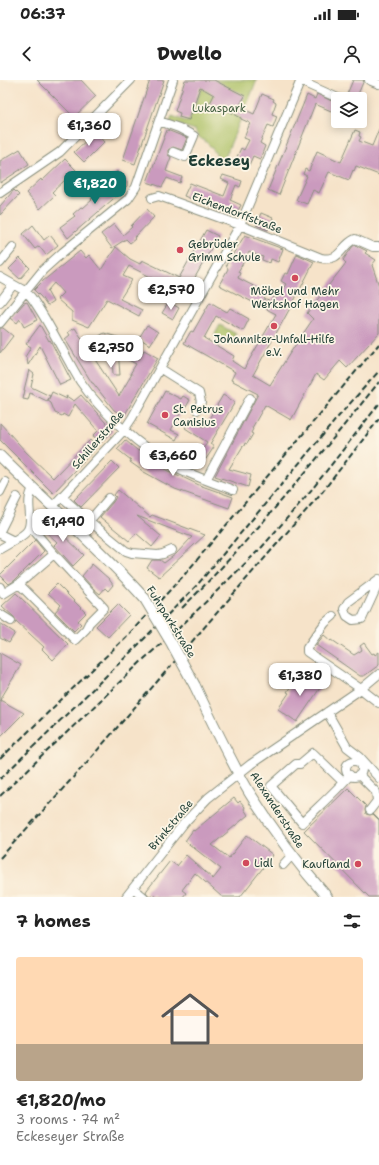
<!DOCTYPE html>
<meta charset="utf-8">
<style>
body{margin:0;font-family:"Shantell Sans",sans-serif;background:#f6f6f6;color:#222;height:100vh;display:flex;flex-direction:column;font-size:15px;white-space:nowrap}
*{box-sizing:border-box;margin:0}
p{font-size:13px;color:#767676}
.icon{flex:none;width:22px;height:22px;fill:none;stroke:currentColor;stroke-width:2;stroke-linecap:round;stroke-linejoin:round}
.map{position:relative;height:817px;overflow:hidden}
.drawer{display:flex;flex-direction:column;background:#fff;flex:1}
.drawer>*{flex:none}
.fabs{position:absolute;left:331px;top:12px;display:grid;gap:8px}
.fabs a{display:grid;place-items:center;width:36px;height:36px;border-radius:4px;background:#fff;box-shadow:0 2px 10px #0003;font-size:20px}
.price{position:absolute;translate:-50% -34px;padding:0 9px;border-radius:8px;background:#fff;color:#222;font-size:13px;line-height:26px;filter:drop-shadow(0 1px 2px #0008)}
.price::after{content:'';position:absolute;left:50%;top:24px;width:12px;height:9px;margin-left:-6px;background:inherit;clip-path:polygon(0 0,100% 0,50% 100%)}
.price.on{background:#0f766e;color:#fff}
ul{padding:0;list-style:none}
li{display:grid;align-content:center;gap:8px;height:212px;padding:0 16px}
li span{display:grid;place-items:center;height:124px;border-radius:4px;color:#555}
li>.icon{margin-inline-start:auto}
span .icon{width:72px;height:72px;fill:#fffc;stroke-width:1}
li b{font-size:17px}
h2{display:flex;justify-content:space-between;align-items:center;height:48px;padding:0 16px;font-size:17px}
.status{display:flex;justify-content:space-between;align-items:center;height:28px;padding:0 20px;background:#fff;direction:ltr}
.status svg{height:11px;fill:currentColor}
header{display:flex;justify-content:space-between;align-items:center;height:52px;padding:0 16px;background:#fff;font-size:18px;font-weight:800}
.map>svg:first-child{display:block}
.green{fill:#abc064;stroke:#657e4c}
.building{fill:#ca9abe}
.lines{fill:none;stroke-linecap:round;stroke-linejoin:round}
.minor-casing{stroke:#8a907e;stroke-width:10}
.major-casing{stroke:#8a907e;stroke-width:12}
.minor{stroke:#fff;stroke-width:8}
.major{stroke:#fff;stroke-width:10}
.rail{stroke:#1f3d34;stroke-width:2;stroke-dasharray:6 3;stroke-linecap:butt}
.major-bridge-casing{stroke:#8a907e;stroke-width:12;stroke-linecap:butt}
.major-bridge{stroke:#fff;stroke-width:10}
.poi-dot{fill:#d1495b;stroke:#fcf5e5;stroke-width:1.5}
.labels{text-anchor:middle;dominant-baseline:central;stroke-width:3.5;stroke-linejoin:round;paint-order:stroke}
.park-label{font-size:11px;fill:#425e40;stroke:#fcf5e5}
.street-label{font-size:11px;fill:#1f3d34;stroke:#fcf5e5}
.poi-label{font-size:11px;fill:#1f3d34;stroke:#fcf5e5;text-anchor:start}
.district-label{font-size:15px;font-weight:bold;fill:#1f3d34;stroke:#fcf5e5}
</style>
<div class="status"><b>06:37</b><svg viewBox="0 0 49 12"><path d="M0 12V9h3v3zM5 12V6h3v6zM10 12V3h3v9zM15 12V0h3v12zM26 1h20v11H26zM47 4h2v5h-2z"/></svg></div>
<header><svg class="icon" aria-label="back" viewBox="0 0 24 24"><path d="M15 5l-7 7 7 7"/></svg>Dwello<svg class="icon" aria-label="person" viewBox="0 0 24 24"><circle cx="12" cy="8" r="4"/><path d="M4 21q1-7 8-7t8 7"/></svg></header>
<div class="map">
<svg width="379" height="817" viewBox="0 0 379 817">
<rect width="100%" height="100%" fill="#fcf5e5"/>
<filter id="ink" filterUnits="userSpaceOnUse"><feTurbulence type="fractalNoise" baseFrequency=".025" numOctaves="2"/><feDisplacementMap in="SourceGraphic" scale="8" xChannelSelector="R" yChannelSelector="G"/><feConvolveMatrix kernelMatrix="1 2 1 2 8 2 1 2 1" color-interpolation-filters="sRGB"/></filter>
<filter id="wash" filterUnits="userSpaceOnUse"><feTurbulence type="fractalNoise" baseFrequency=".012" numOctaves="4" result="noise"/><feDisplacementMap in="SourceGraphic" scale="16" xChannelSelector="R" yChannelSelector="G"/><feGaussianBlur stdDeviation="0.9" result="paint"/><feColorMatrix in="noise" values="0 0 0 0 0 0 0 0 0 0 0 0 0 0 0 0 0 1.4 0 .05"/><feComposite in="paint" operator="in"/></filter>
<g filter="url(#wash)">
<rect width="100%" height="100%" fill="#f6e3c9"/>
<path class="green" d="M205 0H257L223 82C216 77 213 67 206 62 201 58 197 57 195 50L170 42 172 36 188 42Z
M220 245 236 254 230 264 214 256Z"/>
<g id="blocks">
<path class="building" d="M37 0H81L96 16 74 37Z
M150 0H164L135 84 123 80Z
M185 0H214L245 16 239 27 254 34 262 14 274 19 273 21 276 23 272 34 277 36 273 47 268 45 260 63 265 66 260 79 253 76 249 85 236 79 241 68 244 70 249 60 244 58 250 43 241 39V38L227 30 226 32 218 28 216 31 208 27 214 15 200 7 189 40 179 37 180 33 175 31Z
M353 0H364L356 19H345Z
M317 14 338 24V34L315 24 279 115 268 110 307 15 315 19Z
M379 49V95L356 86 354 91 353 90 349 100 329 92 319 113 313 110 307 124 296 120 307 96 303 94 305 89 309 91 317 71 341 82 355 50 360 52 359 56 361 57 359 61 372 66Z
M167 50 187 58 182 70 173 67 168 70V75L171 77 166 91 182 97 180 103 167 98 162 107 147 102Z
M95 52 104 62 84 82 74 72Z
M20 69 29 84 0 103V81Z
M65 79 76 90 52 112 55 115 40 129 26 113 41 99 42 101Z
M117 91 127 101V106L112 120 68 158 60 147 75 136 73 134 81 127 83 128 92 120 91 119 103 109 105 111 114 103 109 98Z
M223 95 242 101 240 107 236 105 230 120 241 125 235 136H234L184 116 190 103 224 116 229 103 221 99Z
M14 110 19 115 0 135V126Z
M147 129 154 137 134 158 135 159 130 163 126 159 112 168 101 154 114 144 123 155 132 147 131 146Z
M261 133 273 138 268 150 256 145Z
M33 145 44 160 50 155 58 165 46 175 39 166 35 169 23 154Z
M206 150 218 156 193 201 197 202 192 214 181 210 180 212 129 186 123 196 132 200 120 219 142 230 139 236 107 219 89 247 72 240V232L57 219 63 213 54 203 47 211 53 222 47 226 41 217 34 210 43 201 80 171 86 178 89 175 101 190 116 167 130 179 140 184 142 180 179 198Z
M245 155 283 169 278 182 271 179 270 183 262 180 263 177 249 172 238 192 240 193 238 198 267 213 264 219 271 222 274 216 277 218 278 213 280 214 286 204 281 201 285 193 288 194 297 174 314 182 294 221 253 295 270 305 290 273 313 239 307 233 346 183 343 180 353 166 355 165 367 171 365 173 376 180 372 185 379 206V253L347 288 340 281 324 300 316 294 291 340 265 325 252 348 253 349 251 353 253 354 247 364 245 363 244 366H243L229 389 251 395 248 407 215 396 258 314 231 300 235 292 184 263 191 251 193 252 210 222 227 232 230 228 249 239 243 251 216 236 204 258 234 276 232 281 244 289 276 234 219 205 228 189 226 185Z
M20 178 30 188 20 199 9 189Z
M27 222 37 240 24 247 20 239 17 243 11 238 24 223Z
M169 222 179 228 173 239 162 233Z
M40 245 49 261 50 260 71 300 60 305 40 266 28 285 27 278 25 277 31 267 26 264Z
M147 245 158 252 150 265 139 258Z
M0 248H3L13 256 0 273Z
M75 248 86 265 104 253 117 257 120 295H113L112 275 106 263 90 272 119 316 132 294H130L136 284 123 277 126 272 139 279 144 270 158 278 124 336 114 330 93 303H92L65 259 70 255 68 252Z
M29 290 34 294 31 307 50 316 47 321 30 313 28 320 23 319 25 310H24Z
M165 311 181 319 183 316 190 320 186 327 184 326 171 350 179 354 176 360 147 344Z
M52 312 67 319 66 316 74 321 81 315 113 351 102 362 93 356 98 351 75 324 68 337 63 334 62 336 55 333 51 323 48 321Z
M223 315 235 322 210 364 214 367 206 379 199 374 207 362 185 348 191 339 204 347Z
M0 343 26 372 53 398 90 360 97 367 53 413 0 360Z
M125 360 137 370 165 389 199 405 233 417 229 428 175 409 144 392 130 382 131 380 117 369Z
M112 381 119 388 81 427 74 420Z
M118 410 150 437 152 435 205 455 159 497 147 488 152 480H160L164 483 176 474 192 457 137 436 161 456 152 467 136 453 129 461 100 437 113 422 116 417 114 415Z
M50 438 61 448 58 450 84 475 73 486 54 465 57 462 41 447Z
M35 460 44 471 14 501 9 504 0 495Z
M92 484 109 499 113 505 108 511 105 508 100 514 94 509 82 496Z
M57 504 86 533 78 541 81 544 74 551 55 532 61 525 48 513Z
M16 513 68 564 53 580 42 569 44 567 16 541 14 537 2 526Z
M118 524 129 535 108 557 96 546Z
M0 543 15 553 9 563 0 558Z
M324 555 331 561 332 560 354 575 362 570 360 566 364 563 372 574 374 573 375 575 379 572V585L364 596H360L316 565Z
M0 573 21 585 0 620 24 633 0 657Z
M304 592 322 605 297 642 278 629 289 613 287 612 296 598 299 600Z
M348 708 366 726 365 730 366 734 370 735 373 734 379 740V817H369L304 751Z
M234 718 238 723 240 721 245 727 244 729 248 735 212 765 229 778 247 755 273 775 240 817H222L195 793 182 810 186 813 183 817H156L152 814 150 817 149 816 146 812 147 810 170 781 177 786 186 775 213 799 221 789 185 761 193 750 194 751Z"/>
</g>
</g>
<g filter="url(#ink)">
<use href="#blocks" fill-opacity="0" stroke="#8a907e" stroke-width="1"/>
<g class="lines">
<g class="minor-casing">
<path id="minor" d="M369 0 379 4
M300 1 340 19
M159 41 179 48 194 56 185 77 173 72
M0 113 60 72 131 0
M152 118 159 116 240 145 321 178C341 182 340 166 355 159L373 167H379
M0 183 13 167
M0 197 25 211 31 217C50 243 63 273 80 301 101 332 141 368 174 386 193 396 214 403 233 410
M0 222 13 205
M0 243 43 190 63 172 128 119 136 107 173 0
M161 289 199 313 201 322 197 330
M206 400 250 318
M0 412 5 402
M62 417 88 440 91 439 109 418
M52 427 124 350 132 338 240 145 301 0
M88 440 126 471 132 473 158 475 163 474 172 470
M30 446 54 474 104 528 89 543 86 549 75 560 19 504 54 474
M0 451 17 417
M0 454 14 461C18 458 24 455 27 451 35 441 24 422 33 409
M0 469 14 461
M379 499 348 522 344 529 347 536 353 540 362 539 379 502
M0 507 3 514 19 504
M0 534 11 541
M333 536 325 543 307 568V572L361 609 379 623
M327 632 347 667 360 677 379 698
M346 689a8 8 0 1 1 16 0a8 8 0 1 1-16 0Z
M359 695 376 712 377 721 370 730
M343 702 313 673 300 684H296L271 706 302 743C318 727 335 712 350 695
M283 785 292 775
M133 808 144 817
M126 817 185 742 208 718 251 684 361 609 379 594"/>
</g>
<g class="major-casing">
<path id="major" d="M0 376C48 424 100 468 145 519
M195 606C212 642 229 678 249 712 272 749 298 784 327 817"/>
</g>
<use href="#minor" class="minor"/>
<use href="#major" class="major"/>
<path class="rail" d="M182 528C253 458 316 380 379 302
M0 679 128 555 185 494 379 264
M0 699 138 565 198 504 338 337 379 291
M0 716 145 578 179 548 262 467 313 408 379 324
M0 778 88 681 323 411 379 339"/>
<g class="major-bridge-casing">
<path id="major-bridge" d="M145 519 172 564 195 606"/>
</g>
<use href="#major-bridge" class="major-bridge"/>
</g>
</g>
<g class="poi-dot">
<circle cx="180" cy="170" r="4"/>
<circle cx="295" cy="198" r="4"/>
<circle cx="274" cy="246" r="4"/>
<circle cx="165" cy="335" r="4"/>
<circle cx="246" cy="783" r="4"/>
<circle cx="358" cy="784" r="4"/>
</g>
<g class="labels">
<g class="park-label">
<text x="219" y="28">Lukaspark</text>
</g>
<g class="street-label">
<text transform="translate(237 133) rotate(21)">Eichendorffstraße</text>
<text transform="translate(98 360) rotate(-49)">Schillerstraße</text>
<text transform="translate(171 542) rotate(58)">Fuhrparkstraße</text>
<text transform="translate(277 730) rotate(57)">Alexanderstraße</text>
<text transform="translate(171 745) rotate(-50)">Brinkstraße</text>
</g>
<g class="poi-label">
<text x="188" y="164">Gebrüder<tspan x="188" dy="13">Grimm Schule</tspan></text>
<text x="295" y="211" text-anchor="middle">Möbel und Mehr<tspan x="295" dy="13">Werkshof Hagen</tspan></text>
<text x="274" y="259" text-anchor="middle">Johanniter-Unfall-Hilfe<tspan x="274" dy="13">e.V.</tspan></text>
<text x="173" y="329">St. Petrus<tspan x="173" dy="13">Canisius</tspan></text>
<text x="254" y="783">Lidl</text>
<text x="350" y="784" text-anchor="end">Kaufland</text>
</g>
<g class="district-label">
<text x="219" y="81">Eckesey</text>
</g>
</g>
</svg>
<div class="fabs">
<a><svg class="icon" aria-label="layers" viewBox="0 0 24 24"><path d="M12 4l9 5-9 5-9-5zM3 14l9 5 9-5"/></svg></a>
</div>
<b class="price" style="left:89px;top:67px">€1,360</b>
<b class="price on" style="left:95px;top:125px">€1,820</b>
<b class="price" style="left:171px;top:231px">€2,570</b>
<b class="price" style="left:111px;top:289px">€2,750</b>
<b class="price" style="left:173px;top:397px">€3,660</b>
<b class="price" style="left:63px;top:463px">€1,490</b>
<b class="price" style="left:300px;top:617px">€1,380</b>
</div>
<section class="drawer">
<h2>7 homes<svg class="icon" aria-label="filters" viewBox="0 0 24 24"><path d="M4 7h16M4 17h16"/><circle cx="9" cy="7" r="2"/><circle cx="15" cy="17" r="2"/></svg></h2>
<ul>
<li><span style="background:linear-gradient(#ffd9b3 70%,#b9a48a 0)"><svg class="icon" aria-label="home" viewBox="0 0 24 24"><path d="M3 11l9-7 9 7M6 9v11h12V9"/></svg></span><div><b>€1,820/mo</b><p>3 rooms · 74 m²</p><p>Eckeseyer Straße</p></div></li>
</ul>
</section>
